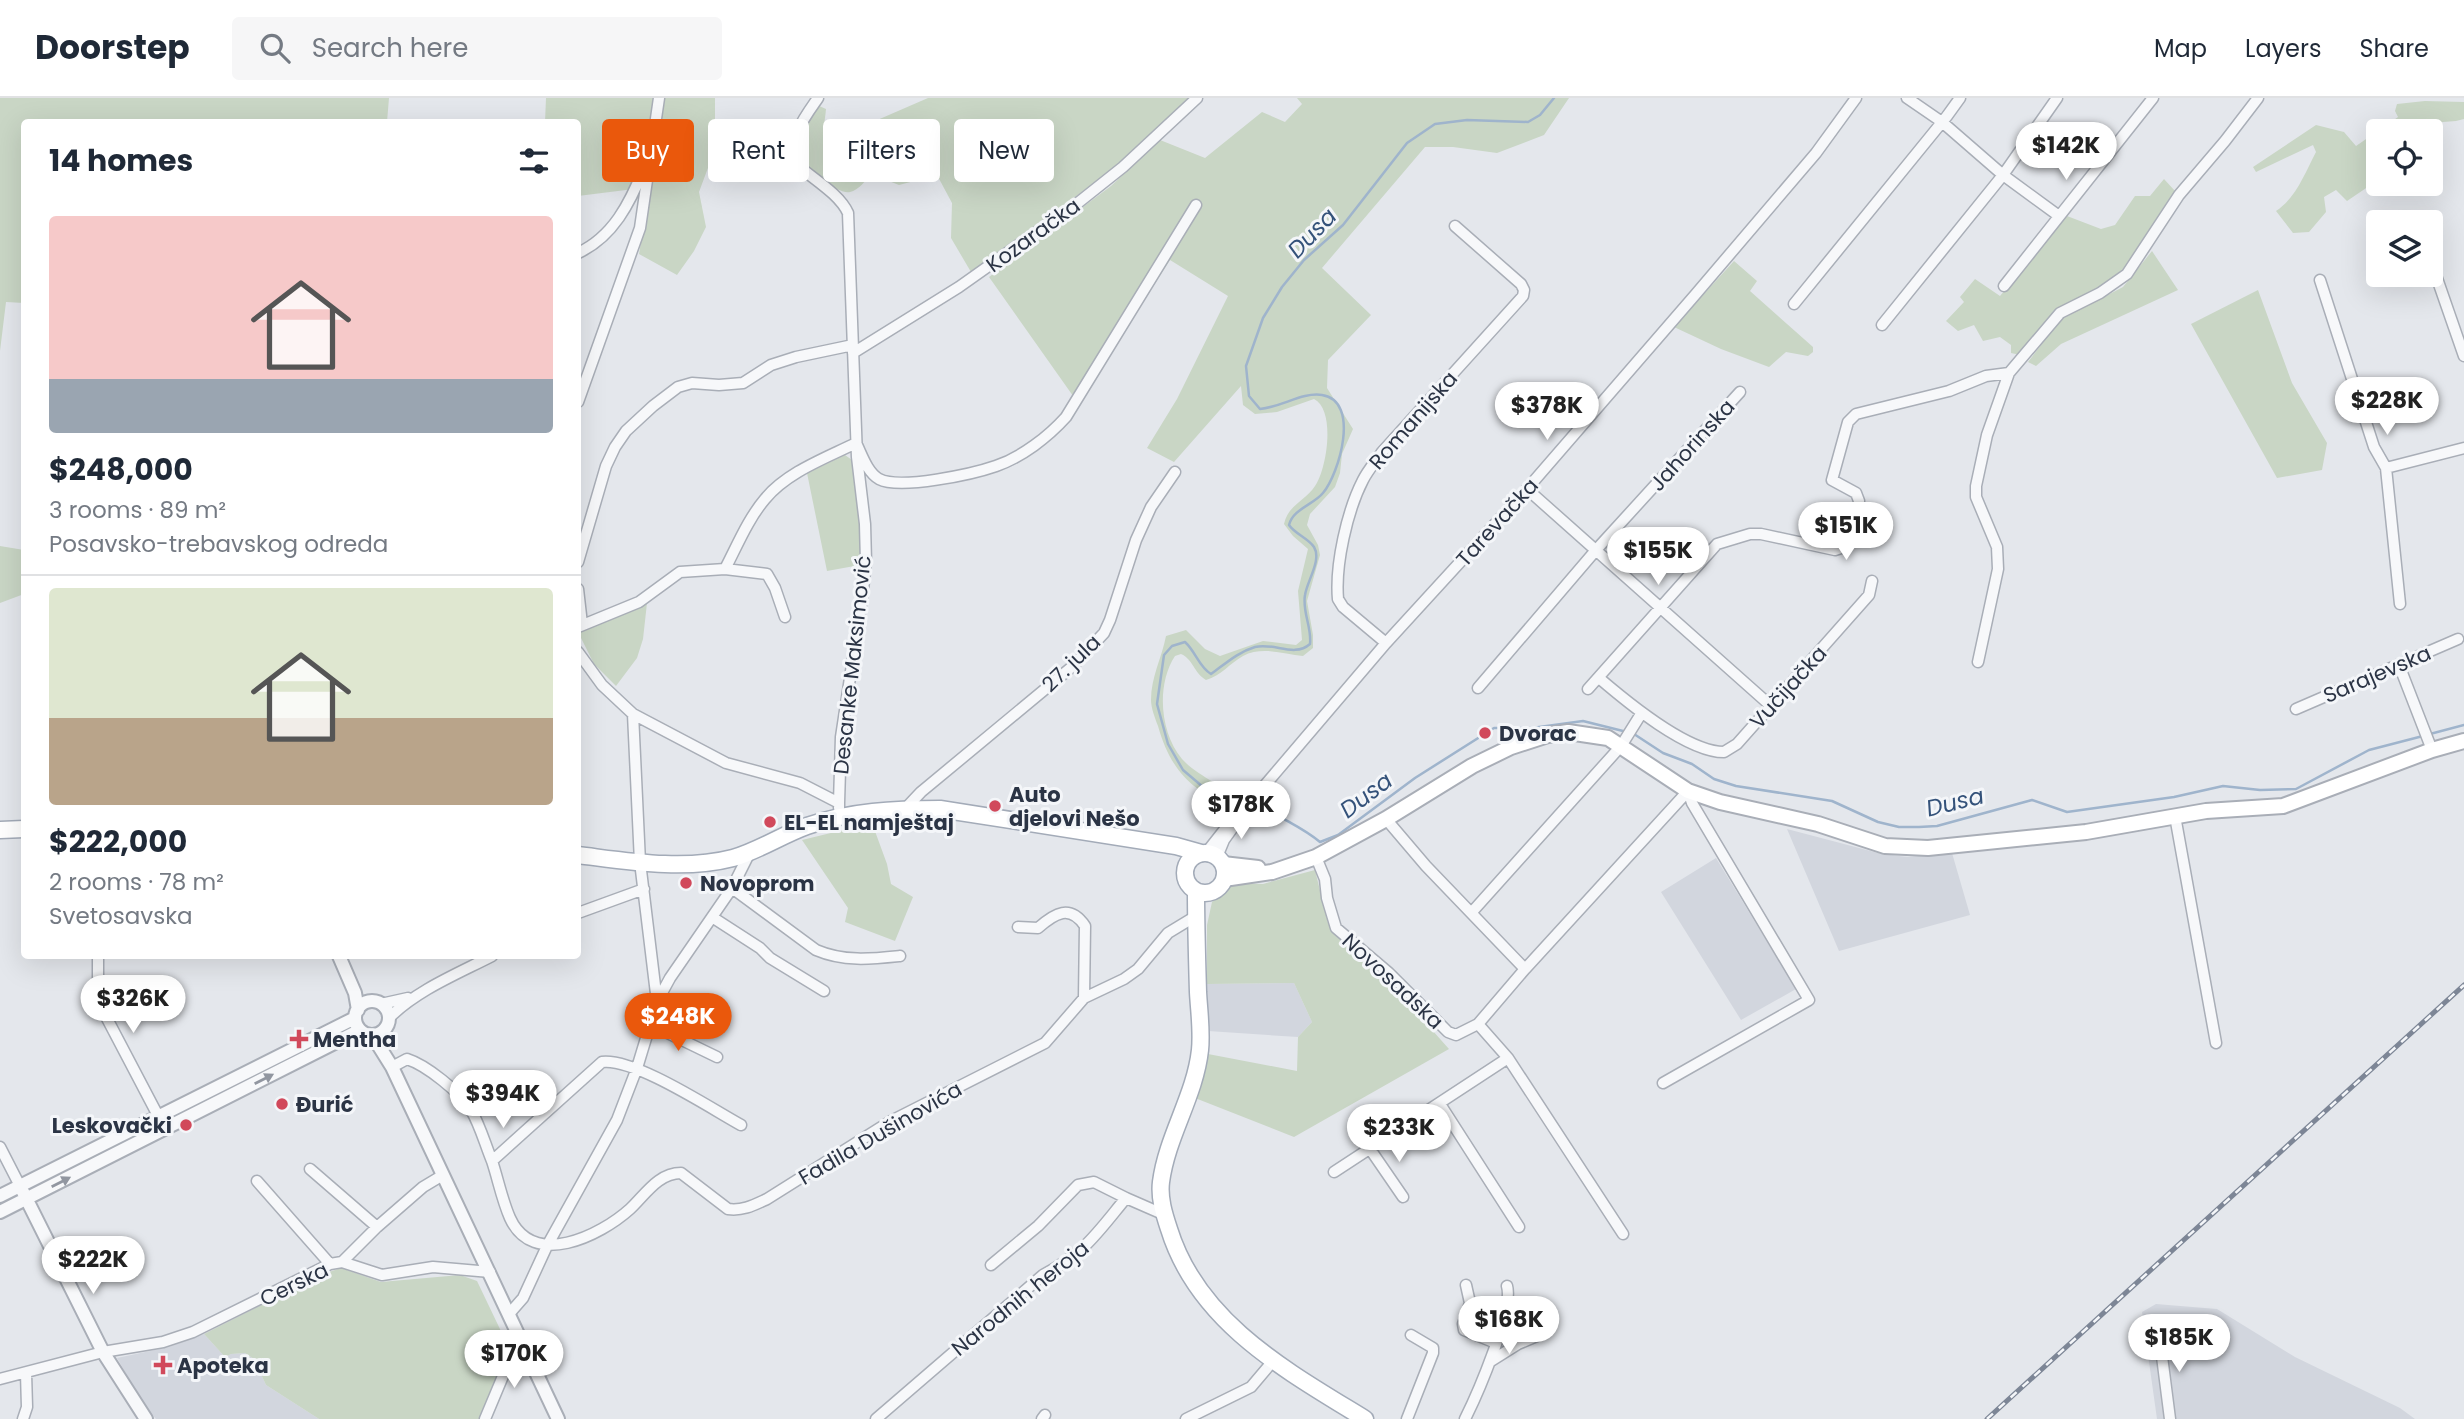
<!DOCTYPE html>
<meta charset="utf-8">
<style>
body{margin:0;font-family:Poppins,sans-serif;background:#f6f6f7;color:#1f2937;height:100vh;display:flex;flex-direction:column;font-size:26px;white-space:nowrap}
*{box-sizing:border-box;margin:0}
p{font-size:23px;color:#747a83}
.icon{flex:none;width:38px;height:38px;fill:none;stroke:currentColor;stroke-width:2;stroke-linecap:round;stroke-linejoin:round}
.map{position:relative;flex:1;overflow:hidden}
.sheet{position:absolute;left:21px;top:21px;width:560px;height:840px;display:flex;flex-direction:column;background:#fff;border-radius:7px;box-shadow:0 7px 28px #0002}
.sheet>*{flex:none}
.hud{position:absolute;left:602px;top:21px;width:665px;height:63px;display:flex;gap:14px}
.tools{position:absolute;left:2366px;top:21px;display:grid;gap:14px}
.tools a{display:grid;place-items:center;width:77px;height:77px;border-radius:7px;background:#fff;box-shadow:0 7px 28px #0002;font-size:35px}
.price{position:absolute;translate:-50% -60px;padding:0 16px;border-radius:24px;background:#fff;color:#222;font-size:23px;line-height:46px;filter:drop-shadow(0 2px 4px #0008)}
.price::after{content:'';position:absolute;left:50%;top:42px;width:21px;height:16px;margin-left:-10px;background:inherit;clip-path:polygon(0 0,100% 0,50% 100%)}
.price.active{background:#ea580c;color:#fff}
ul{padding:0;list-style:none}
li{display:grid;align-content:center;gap:14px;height:371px;padding:0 28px}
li+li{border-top:2px solid #e0e1e3}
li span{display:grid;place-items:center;height:217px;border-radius:7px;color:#555}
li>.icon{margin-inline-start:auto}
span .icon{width:126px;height:126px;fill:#fffc;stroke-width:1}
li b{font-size:30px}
h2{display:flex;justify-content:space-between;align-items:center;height:84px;padding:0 28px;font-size:30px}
.pill{padding:0 24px;border-radius:7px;background:#fff;box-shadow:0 7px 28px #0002;font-size:24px;line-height:63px}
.pill.active{background:#ea580c;color:#fff}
header{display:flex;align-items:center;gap:42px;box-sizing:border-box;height:98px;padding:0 35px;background:#fff;border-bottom:2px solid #e0e1e3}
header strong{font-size:33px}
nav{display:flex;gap:38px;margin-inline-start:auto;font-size:24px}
.search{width:490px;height:63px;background:#f6f6f7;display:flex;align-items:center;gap:18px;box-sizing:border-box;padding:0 24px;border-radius:7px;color:#747a83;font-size:26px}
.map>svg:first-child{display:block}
.built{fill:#d2d6de}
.green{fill:#c9d6c5}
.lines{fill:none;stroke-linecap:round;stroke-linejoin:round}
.stream{stroke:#9fb4cc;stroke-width:2.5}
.minor-casing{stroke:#a9aeb7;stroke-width:13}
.tertiary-casing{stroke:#a9aeb7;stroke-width:16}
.secondary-casing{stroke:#a9aeb7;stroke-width:18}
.primary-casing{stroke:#a3abb8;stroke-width:19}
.minor{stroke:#f7f8fa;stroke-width:10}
.tertiary{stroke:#f7f8fa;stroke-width:12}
.secondary{stroke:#fff;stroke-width:14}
.primary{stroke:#fff;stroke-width:16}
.rail-casing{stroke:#7d8696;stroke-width:5}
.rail{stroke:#f4f6f9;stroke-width:2.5;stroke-dasharray:8;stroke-linecap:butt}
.oneway{fill:#9196a0}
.poi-dot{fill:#d1495b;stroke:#f4f6f9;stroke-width:2.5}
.labels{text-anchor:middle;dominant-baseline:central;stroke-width:6;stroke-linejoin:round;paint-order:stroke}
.street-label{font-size:21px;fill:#2b3445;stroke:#f4f6f9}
.poi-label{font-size:21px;font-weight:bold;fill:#2b3445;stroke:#f4f6f9;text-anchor:start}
.water-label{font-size:23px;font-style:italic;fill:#34527a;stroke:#f4f6f9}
</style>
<header>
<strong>Doorstep</strong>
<div class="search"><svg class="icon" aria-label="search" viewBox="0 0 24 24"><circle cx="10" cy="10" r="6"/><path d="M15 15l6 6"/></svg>Search here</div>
<nav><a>Map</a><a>Layers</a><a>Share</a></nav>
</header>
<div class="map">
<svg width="2464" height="1321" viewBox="0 0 2464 1321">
<rect width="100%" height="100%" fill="#e4e7ec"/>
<path class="built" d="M1787 731 1882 756 1908 759 1952 755 1970 817 1839 853Z
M1716 760 1796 891 1741 922 1661 794Z
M1294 885 1312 924 1298 939 1208 933 1207 886Z
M2156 1206 2217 1211 2295 1259 2400 1310 2415 1321H2157L2142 1214Z
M204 1236 225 1259 231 1256 245 1255 254 1261 266 1287 319 1321H156L144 1307 117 1260 169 1249Z"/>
<path class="green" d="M0 0H389L387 24H24V205L6 204 0 253Z
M546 0H715V51L699 94 706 129 694 153 677 177 639 156 650 89 578 98V24H545Z
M928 0H1190L1120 65 1074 100 971 174 951 140 952 105 937 77 899 87 871 76C865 83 859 92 850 94 839 97 806 72 800 63 798 59 796 51 797 47 798 33 810 18 817 7L826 11C825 25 819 44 831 52 848 49 852 33 865 23H875Z
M1297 0H1569L1544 37 1497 55 1453 49H1425L1322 170 1371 217 1328 262 1327 290 1353 331 1342 356 1340 375 1335 389 1310 416 1307 427 1318 447 1320 457 1307 503 1313 537V550L1303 558C1283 556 1262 548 1243 558 1230 565 1221 578 1206 582 1194 575 1193 561 1181 556L1175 558C1156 587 1160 635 1182 661 1191 671 1202 677 1213 684L1215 692 1238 702 1232 709C1191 693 1170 671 1158 628 1155 620 1151 610 1151 602 1151 579 1162 559 1166 538L1186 532 1205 551 1220 558 1263 543 1296 547 1302 542 1298 493 1308 451 1293 438 1284 426C1288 407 1305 403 1315 388 1327 371 1336 312 1314 301L1277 314 1255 316 1243 307 1241 288 1174 364 1147 350 1177 301 1228 198 1170 162 1078 305 989 179 1111 88 1160 42 1205 60 1262 14 1285 24 1302 6Z
M2425 3 2464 4V21L2456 23 2430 25 2432 34 2431 36V33H2378V82L2347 103 2336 92 2324 99 2326 114 2309 134 2293 135 2276 113C2296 100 2305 75 2316 54L2313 47 2256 74 2253 69 2316 27 2344 34 2356 48 2398 19 2395 13 2397 6Z
M2164 81 2175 93 2125 171 2118 178 2060 211 2045 225 2020 257 2011 255V247L2000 239 1983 243 1974 227 1958 233 1946 223 1964 204 1960 199 1975 181 2000 198 2067 118 2101 131 2115 127 2135 98H2150Z
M2152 153 2178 192 2061 246 2036 268 2028 264 2060 222 2123 189Z
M1734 163 1757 183 1750 193 1813 249V254L1808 258 1786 254 1769 269 1721 251 1674 229Z
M2258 192 2292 285 2327 345 2322 372 2277 380 2191 226Z
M845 357 852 362 860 434V467L827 473 807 375Z
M0 448 24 452V496L0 505Z
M647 505 643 541 637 560 616 588 594 566 579 536 584 530Z
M872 725 887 766 891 786 913 799 895 843 845 824 848 810 802 742Z
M1315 772 1328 825 1408 905 1449 951 1294 1039 1195 1000 1208 956 1297 973 1298 939 1312 924 1294 885 1207 886V827L1212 804 1231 785 1263 786Z
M341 1170 381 1184 460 1177 477 1183 510 1252 482 1321H319L266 1287 254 1261 245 1255 231 1256 225 1259 204 1236 323 1176Z"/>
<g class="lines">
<path class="stream" d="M1634 636 1663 655 1692 666 1714 681 1736 688 1832 703 1878 724 1899 729H1919L1937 728 2032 702 2067 714 2174 699 2223 688 2260 692 2296 691 2369 652 2423 638
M2430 636 2464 627
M1247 707 1221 701 1203 689 1183 672 1168 646 1157 606 1164 557 1172 548 1185 544C1196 554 1199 569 1211 576 1225 566 1238 554 1255 549 1274 544 1294 560 1310 546 1312 529 1302 514 1305 497 1307 483 1322 462 1314 449 1308 440 1295 436 1289 427 1293 411 1313 407 1323 395 1339 376 1361 303 1322 297 1302 294 1282 309 1260 311L1249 298 1246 268 1263 220 1282 189 1304 162 1343 127 1407 45 1435 26 1467 22 1528 24 1540 17 1554 0
M1254 708C1270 712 1307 733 1320 744L1338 737 1415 680 1494 630H1532L1583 623 1627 634"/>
<g class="minor-casing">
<path id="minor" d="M818 0C802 23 792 35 794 64 811 80 839 95 848 115L857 359 865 426 866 464 862 501 841 639 839 705
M1907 0 1942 24 2003 77 2059 118
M578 155C613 139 630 105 644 70
M2432 166 2464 258
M2320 182 2374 349 2386 370 2400 506
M2004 188 2153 0
M1794 206 1947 18 1960 0
M1882 227 2003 77 2057 0
M853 255 959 189 1079 104 1123 69 1197 0
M578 304 640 130 659 0
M2386 370 2464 350
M1527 391 1771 608
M578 464 606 368 615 349 626 333 653 308 678 289 692 285 719 287 743 285 771 267 796 259 853 247
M725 471C737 448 748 421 765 401 787 374 826 360 856 345 862 357 867 374 879 381 900 392 973 376 996 368 1022 359 1048 339 1066 319L1196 107
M578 491 582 526
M578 529 639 504 680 474 725 471 767 476 775 490 785 519
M1386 545 1343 509 1338 501C1335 467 1347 413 1363 382 1368 372 1376 363 1382 354L1523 198 1524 192 1521 186 1455 128
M578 554 602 587 633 616 640 764 657 904
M1978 564 1998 471 1997 449 1976 399V388L1987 337 2009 275 2060 215 2100 195 2127 176 2179 97 2225 43 2258 0
M2399 567 2432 652
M1599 580C1627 604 1687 654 1724 654L1737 646 1869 497 1872 483
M1478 590 1596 452 1740 294
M1588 591 1717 446 1750 436H1761L1835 452 1844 449 1854 438 1859 403 1856 395 1832 382 1848 324 1856 316 1949 293 1986 278 2009 275
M2296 611 2458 541
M633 616 726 665 800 685 839 705V710
M905 711 921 694 1073 568 1104 535 1110 522 1136 442 1151 409 1175 374
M2175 718 2216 945
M1386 721 1426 768 1525 871
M1206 755 1228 727
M1217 759 1224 742 1254 700 1386 545 1527 391 1695 197 1816 55 1856 0
M1316 759 1325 781 1327 800 1336 830 1389 875 1448 934 1456 937 1478 926 1525 871 1688 693 1692 705 1809 902 1663 985
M732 790 816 852C844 864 871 861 900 858
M1472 814 1621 648 1641 616
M578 815 644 791
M712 819 760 850 770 860 824 893
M1018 829 1038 830C1055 815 1070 806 1085 828L1084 900
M98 858V899L101 909 165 1031
M381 906 408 900
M389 920C417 892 457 876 492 858
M1478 926 1508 960 1623 1136
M651 927 717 959
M392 969 407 961C426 967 460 994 471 1012 480 1027 485 1046 492 1063
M1440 1006 1519 1129
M741 1027C710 1010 635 960 602 964L492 1063C498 1081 502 1102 510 1120 533 1171 600 1138 630 1111 645 1097 658 1075 681 1075L728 1111C743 1113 754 1107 767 1101L891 1023 1045 945 1084 900 1124 881 1138 871 1168 835 1196 818
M0 1049 20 1088
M1370 1051 1403 1099
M310 1071 377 1129 342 1164
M1334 1074 1508 960
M257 1083 330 1166
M377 1129 423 1089 443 1077
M991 1167 1038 1128 1078 1087 1094 1084 1126 1100
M1466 1187 1470 1205 1463 1226 1464 1232 1496 1245
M509 1216 523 1200 547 1148 617 1022 637 970 657 904 670 880 732 790 750 754
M2159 1235 2170 1321
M1491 1263 1518 1246 1544 1235
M0 1281 103 1254 163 1244 193 1234 330 1166 342 1164 382 1177 433 1169 490 1174
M23 1321 27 1309 26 1275
M485 1321 511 1259 524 1247
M876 1321 1043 1177C1085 1155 1097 1135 1126 1100L1165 1117
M1042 1321 1045 1317
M1186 1321 1251 1289 1273 1263
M1407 1321 1433 1255V1250L1411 1237
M1465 1321C1477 1297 1514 1212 1507 1188"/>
</g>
<g class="tertiary-casing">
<path id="tertiary" d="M339 858 355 895 358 912
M355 920a17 17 0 1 1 34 0a17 17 0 1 1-34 0Z
M372 937 392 969 558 1321
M23 1094 103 1254 146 1321
M0 1098 355 920
M0 1114 360 932"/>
</g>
<g class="secondary-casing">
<path id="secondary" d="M1223 766 1258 770
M1224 781 1272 774 1316 759 1386 721 1472 668 1511 649 1548 637 1568 634 1608 640 1688 693 1720 704 1818 726 1885 748 1928 750 2086 734 2206 713 2283 708 2432 652 2464 643"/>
</g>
<g class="primary-casing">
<path id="primary" d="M0 732 24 731
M1185 775a20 20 0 1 1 40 0a20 20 0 1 1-40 0Z
M578 757C627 763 683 773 733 760 758 753 782 737 807 728 850 713 895 711 940 711L1176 748 1201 755
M1196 793C1196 827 1197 860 1198 894 1199 913 1202 933 1200 952 1195 998 1167 1038 1161 1084 1159 1100 1164 1116 1169 1131 1198 1225 1287 1273 1365 1321"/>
</g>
<use href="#minor" class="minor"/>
<use href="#tertiary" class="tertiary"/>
<use href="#secondary" class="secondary"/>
<use href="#primary" class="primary"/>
<g class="rail-casing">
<path id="rail" d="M1987 1321 2464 887"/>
</g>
<use href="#rail" class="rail"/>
</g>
<defs><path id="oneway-solid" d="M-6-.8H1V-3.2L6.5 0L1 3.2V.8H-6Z" transform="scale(1.75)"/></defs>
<g class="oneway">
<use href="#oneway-solid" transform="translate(264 981) rotate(-27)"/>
<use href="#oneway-solid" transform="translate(61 1084) rotate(-27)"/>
</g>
<g class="poi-dot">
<circle cx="1485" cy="635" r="7"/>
<circle cx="995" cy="708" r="7"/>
<circle cx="770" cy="724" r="7"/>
<circle cx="686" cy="785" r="7"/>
<path d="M295.5 930.5h7v7h7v7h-7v7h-7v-7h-7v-7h7z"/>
<circle cx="282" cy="1006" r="7"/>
<circle cx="186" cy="1027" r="7"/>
<path d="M159.5 1256.5h7v7h7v7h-7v7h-7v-7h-7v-7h7z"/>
</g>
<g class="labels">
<g class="street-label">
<text transform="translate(1033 137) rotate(-36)">Kozaračka</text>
<text transform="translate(1413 322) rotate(-49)">Romanijska</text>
<text transform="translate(1692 347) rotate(-48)">Jahorinska</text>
<text transform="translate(1497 424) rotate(-48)">Tarevačka</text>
<text transform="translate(1071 565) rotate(-44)">27. jula</text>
<text transform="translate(852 567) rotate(-84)">Desanke Maksimović</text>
<text transform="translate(2377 576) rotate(-23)">Sarajevska</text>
<text transform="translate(1788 589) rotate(-48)">Vučijačka</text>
<text transform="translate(1393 883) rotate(43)">Novosadska</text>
<text transform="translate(880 1035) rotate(-30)">Fadila Dušinovića</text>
<text transform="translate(294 1186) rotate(-26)">Cerska</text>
<text transform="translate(1020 1200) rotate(-39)">Narodnih heroja</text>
</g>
<g class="poi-label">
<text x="1499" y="635">Dvorac</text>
<text x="1009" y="696">Auto<tspan x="1009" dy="24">djelovi Nešo</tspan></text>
<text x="784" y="724">EL-EL namještaj</text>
<text x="700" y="785">Novoprom</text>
<text x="313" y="941">Mentha</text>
<text x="296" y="1006">Đurić</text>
<text x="172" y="1027" text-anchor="end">Leskovački</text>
<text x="177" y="1267">Apoteka</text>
</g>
<g class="water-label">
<text transform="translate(1312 135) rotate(-46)">Dusa</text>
<text transform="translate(1366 697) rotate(-37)">Dusa</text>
<text transform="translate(1955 704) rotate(-14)">Dusa</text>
</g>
</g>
</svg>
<div class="tools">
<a><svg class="icon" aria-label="locate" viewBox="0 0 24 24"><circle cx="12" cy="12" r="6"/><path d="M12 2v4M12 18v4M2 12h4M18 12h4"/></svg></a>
<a><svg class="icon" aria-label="layers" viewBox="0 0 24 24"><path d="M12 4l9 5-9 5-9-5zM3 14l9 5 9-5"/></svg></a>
</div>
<b class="price" style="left:2066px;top:84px">$142K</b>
<b class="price" style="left:2387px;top:339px">$228K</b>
<b class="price" style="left:1547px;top:344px">$378K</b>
<b class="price" style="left:1846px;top:464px">$151K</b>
<b class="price" style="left:1658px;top:489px">$155K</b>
<b class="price" style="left:1241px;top:743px">$178K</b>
<b class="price" style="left:133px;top:937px">$326K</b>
<b class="price active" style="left:678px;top:955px">$248K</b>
<b class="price" style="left:503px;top:1032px">$394K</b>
<b class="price" style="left:1399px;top:1066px">$233K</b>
<b class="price" style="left:93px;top:1198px">$222K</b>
<b class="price" style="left:1509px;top:1258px">$168K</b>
<b class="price" style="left:2179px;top:1276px">$185K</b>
<b class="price" style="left:514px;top:1292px">$170K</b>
<div class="hud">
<a class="pill active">Buy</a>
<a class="pill">Rent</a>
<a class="pill">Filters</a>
<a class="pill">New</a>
</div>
<section class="sheet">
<h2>14 homes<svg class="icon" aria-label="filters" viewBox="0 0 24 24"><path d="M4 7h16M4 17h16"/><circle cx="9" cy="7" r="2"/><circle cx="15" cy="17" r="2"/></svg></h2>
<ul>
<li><span style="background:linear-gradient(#f6c9c9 75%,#9aa5b1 0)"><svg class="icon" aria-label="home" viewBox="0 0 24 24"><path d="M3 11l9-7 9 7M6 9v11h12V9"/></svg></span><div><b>$248,000</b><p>3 rooms · 89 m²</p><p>Posavsko-trebavskog odreda</p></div></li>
<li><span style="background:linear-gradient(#dfe7d0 60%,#b9a48a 0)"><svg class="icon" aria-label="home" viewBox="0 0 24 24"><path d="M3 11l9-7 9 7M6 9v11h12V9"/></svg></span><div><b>$222,000</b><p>2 rooms · 78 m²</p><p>Svetosavska</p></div></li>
</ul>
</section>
</div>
